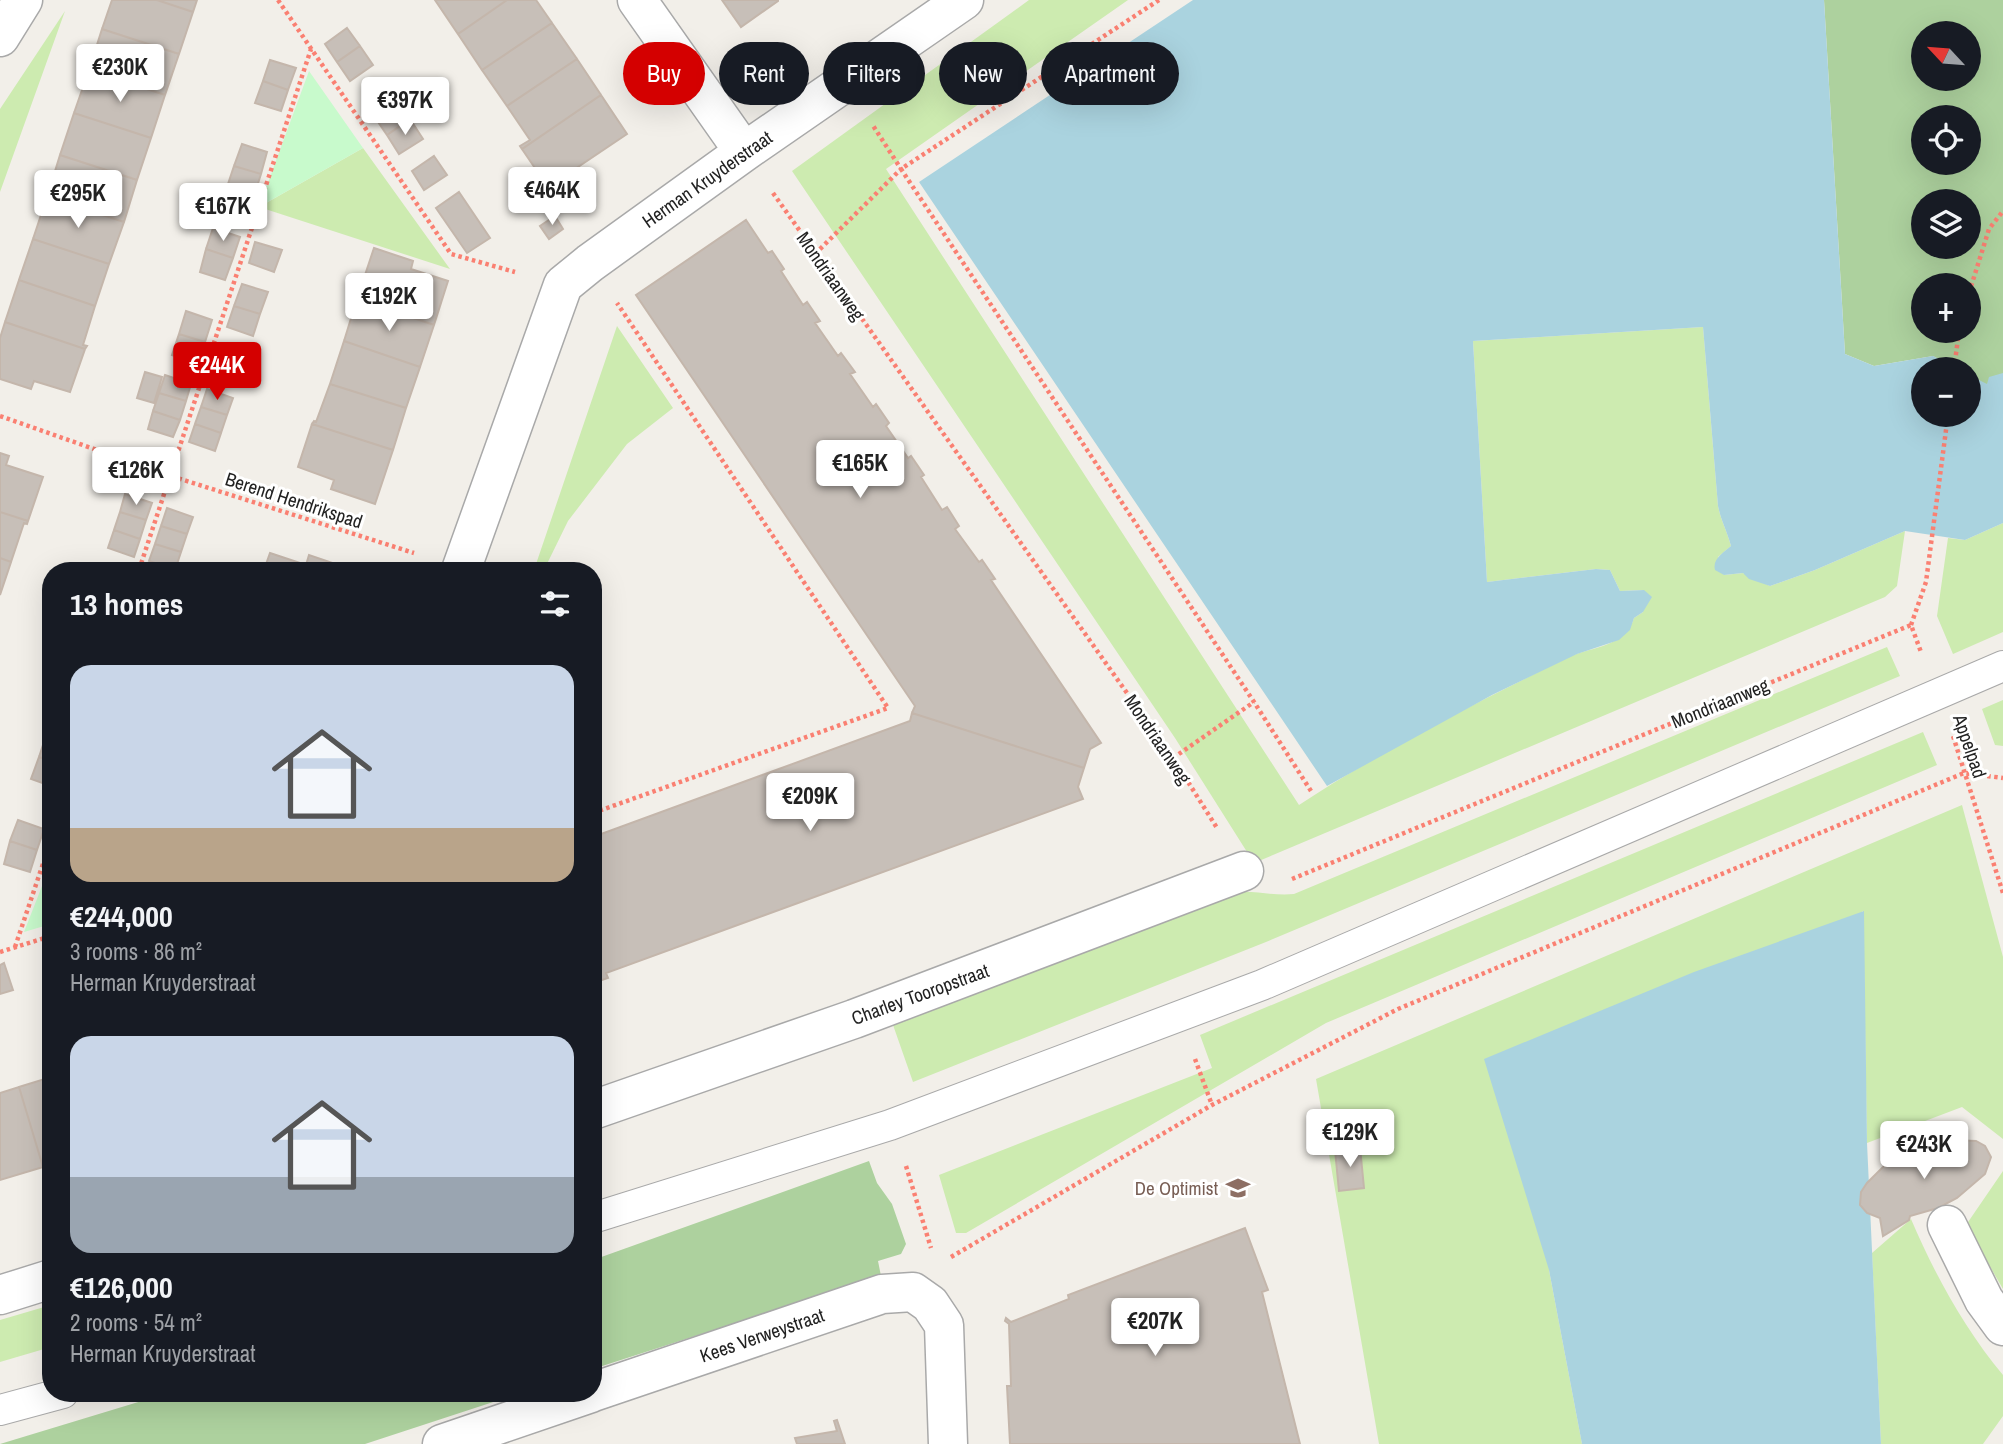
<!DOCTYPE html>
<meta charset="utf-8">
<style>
body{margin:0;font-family:"Archivo Narrow",sans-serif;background:#20242c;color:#f1f3f6;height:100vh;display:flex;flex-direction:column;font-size:26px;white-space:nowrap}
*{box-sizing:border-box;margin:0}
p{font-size:23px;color:#9ea1a6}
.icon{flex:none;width:38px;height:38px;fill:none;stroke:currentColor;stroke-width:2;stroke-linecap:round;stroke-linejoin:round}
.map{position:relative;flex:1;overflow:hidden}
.sheet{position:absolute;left:42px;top:562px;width:560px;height:840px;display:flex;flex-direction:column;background:#171b24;border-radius:28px;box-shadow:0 7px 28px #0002}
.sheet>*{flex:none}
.hud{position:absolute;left:623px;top:42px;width:665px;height:63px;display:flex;gap:14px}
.needle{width:46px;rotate:296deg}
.buttons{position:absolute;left:1911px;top:21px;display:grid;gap:14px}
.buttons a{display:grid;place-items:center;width:70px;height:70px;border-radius:50%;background:#171b24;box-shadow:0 7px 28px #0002;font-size:35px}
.price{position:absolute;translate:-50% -60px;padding:0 16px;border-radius:7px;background:#fff;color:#222;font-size:23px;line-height:46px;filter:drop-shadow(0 2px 4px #0008)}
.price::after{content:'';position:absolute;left:50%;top:42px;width:21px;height:16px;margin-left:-10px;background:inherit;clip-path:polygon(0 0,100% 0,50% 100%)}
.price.selected{background:#d40000;color:#fff}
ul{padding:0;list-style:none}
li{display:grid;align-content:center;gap:14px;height:371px;padding:0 28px}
li span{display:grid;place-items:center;height:217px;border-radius:21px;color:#555}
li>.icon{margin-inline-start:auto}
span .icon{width:126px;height:126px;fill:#fffc;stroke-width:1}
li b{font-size:30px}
h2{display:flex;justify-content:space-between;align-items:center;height:84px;padding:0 28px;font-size:30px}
.tag{padding:0 24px;border-radius:32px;background:#171b24;box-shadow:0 7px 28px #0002;font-size:24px;line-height:63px}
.tag.selected{background:#d40000;color:#fff}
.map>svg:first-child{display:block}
.grass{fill:#cdebb0}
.forest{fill:#add19e;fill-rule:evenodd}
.park{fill:#c8facc}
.water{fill:#aad3df}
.building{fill:#c7bfb8;stroke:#c4b6ab;stroke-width:2}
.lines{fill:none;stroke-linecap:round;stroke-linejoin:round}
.service-casing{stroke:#a9a9a9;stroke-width:32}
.minor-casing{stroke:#a9a9a9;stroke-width:41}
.path{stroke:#fa8072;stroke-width:4.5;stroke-dasharray:3.5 3.5;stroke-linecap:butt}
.service{stroke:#fff;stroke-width:30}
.minor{stroke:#fff;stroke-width:38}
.labels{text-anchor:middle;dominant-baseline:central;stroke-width:6;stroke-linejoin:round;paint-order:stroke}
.street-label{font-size:19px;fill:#222;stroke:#fff}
.education-label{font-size:19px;fill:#785e54;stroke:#fff;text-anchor:end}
</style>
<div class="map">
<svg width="2003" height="1444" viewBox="0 0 2003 1444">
<rect width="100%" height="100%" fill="#f2efe9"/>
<path class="grass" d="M1029 0H1128L886 169 1299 805C1384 749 1477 702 1569 657 1594 646 1625 647 1634 618L1643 612 1644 590 1620 591 1610 570 1596 569 1487 582 1473 341 1703 327 1718 506C1721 521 1727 531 1731 546L1718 557 1724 575 1743 573 1770 586 1815 570 1905 531 1897 586 1885 597 1254 863 1175 738 792 171Z
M65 11 0 192V109Z
M363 148 450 269 259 207Z
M617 326 673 408 627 444 568 521 544 570H534Z
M2003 523V632L1953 654 1937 616 1948 538 1965 540Z
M1887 647 1900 676 1266 942 913 1082 893 1025 1239 892C1258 891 1275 896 1294 894Z
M2003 700V746L1995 745 1982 709Z
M1923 732 1937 765 1326 1023 966 1233H956L939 1175 1212 1068 1200 1035Z
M1962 805 2003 957V1139L1962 1107 1867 1143 1863 911 1549 1270 1582 1444H1379L1316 1079Z
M2003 1171V1289L1966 1225Z
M1911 1219C1935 1275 1964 1328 2003 1375V1416L1983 1444H1881L1872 1253Z
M51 1305V1347L0 1362V1320Z"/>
<path class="forest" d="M1824 0H2003V380L1987 385 1969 375V369H1958L1933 356 1874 366 1845 354ZM1923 33H1969V79H1923ZM1923 117H1969V163H1923ZM1923 201H1969V247H1923ZM1923 285H1969V331H1923Z
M869 1161 877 1183 892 1204 906 1244 901 1254 878 1261 881 1276 593 1369V1260Z
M168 1393H521L365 1444H0Z"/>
<path class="park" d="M309 71 363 148 259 207Z
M51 863V924L24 932Z"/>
<path class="water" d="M1193 0H1824L1845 354 1874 366 1933 356 1958 369H1923V415H1969V375L1987 384 1989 377 2003 373V523L1965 540 1905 531 1815 570 1770 586 1749 579 1743 573 1724 575 1715 570C1712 559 1724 552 1731 546 1727 531 1721 521 1718 506L1703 327 1473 341 1487 582 1596 569 1610 570 1620 591 1644 590 1652 597 1643 612 1634 618 1630 630 1619 640 1577 654 1492 695 1327 786 919 182Z
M1864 911 1867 1143 1881 1444H1582L1549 1270 1484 1059 1694 972Z"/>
<path class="building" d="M112 0H157L193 12 179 54 102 29Z
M157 0H197L193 12Z
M435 0H507L458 34Z
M507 0H536L552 23 482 70 458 34Z
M722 0H778V1L741 27Z
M552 23 577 59 507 106 482 70Z
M347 28 360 46 337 62 325 44Z
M102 29 179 54 165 95 89 70Z
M360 46 373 65 350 81 337 62Z
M577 59 601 95 522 149 520 146 530 140 507 106Z
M270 60 296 68 288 90 263 81Z
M89 70 165 95 151 138 74 113Z
M263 81 288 90 281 111 255 103Z
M601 95 627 134 548 187 522 149Z
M396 100 410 119 387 135 374 116Z
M74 113 151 138 137 180 60 155Z
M410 119 423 139 399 154 387 135Z
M242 144 267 152 261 174 234 166Z
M60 155 137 180 124 222 47 197Z
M434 156 447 175 424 190 412 171Z
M234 166 261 174 254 196 227 187Z
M459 192 490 238 467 253 436 208Z
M47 197 124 222 109 264 33 239Z
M555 216 563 229 549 239 540 226Z
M746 220 768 253 772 251 784 269 781 271 803 305 807 302 820 321 815 323 838 356 841 353 855 372 850 374 873 407 876 404 889 423 886 426 908 458 911 456 924 475 921 477 942 510 947 507 959 526 955 529 979 562 982 560 995 579 991 580 1101 743 1090 749 1084 768 912 713 915 706 636 295Z
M213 228 240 237 233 258 206 249Z
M33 239 109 264 95 306 19 280Z
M255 242 282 250 274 272 249 263Z
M374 248 413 261 411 269 448 281 434 325 357 299Z
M206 249 233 258 225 280 200 272Z
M19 280 95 306 83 345 87 346 85 349 5 322Z
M242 284 268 292 260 314 234 306Z
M357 299 434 325 420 367 344 341Z
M234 306 260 314 253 336 227 327Z
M186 311 212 320 205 342 179 334Z
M5 322 85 349 70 392 34 381 31 389 0 379V338Z
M179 334 205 342 198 363 172 355Z
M344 341 420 367 406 408 330 384Z
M221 347 247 356 240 378 213 369Z
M145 372 162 377 154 403 137 398Z
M165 375 191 384 186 401 159 393Z
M330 384 406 408 393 450 312 424 314 421 316 422Z
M207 389 233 398 227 415 201 407Z
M159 393 186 401 180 420 153 411Z
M201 407 227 415 221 433 195 424Z
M153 411 180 420 173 437 148 429Z
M195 424 221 433 215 451 189 442Z
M312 424 393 450 375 504 331 489 334 480 298 467Z
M0 453 9 456 6 465 43 477 28 521 0 512Z
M125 494 152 503 146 520 120 512Z
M167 508 193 517 187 534 161 526Z
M0 512 28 521 27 524 24 523 11 562 0 558Z
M120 512 146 520 140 539 114 530Z
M161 526 187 534 181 552 155 544Z
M114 530 140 539 134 557 108 548Z
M155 544 181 552 175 570 149 561Z
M270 553 306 565 309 555 353 570H264Z
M0 558 11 562 0 595Z
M912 713 1084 768 1078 787 1083 799 606 973 608 978 593 983V837L910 721Z
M46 736 51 737V761L39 757Z
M39 757 51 761V786L31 779Z
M18 820 44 829 37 850 10 841Z
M10 841 37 850 30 872 4 864Z
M4 963 13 990 0 994V965Z
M51 1077V1165L43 1167 19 1087Z
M19 1087 43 1167 0 1180V1093Z
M1952 1140 1976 1141 1985 1146 1991 1157 1985 1174 1957 1198 1938 1208 1910 1216 1909 1220 1883 1236 1880 1218 1867 1213 1860 1205 1861 1192 1867 1183 1883 1167 1901 1156 1933 1144Z
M1360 1147 1364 1188 1339 1191 1335 1150Z
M1245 1228 1268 1290 1262 1292 1300 1444H1010L1007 1386H1011L1009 1324 1005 1321 1006 1318 1011 1322 1069 1299 1068 1295Z
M837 1420 845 1444H797L795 1438 837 1431 834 1421Z"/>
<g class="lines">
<g class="service-casing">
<path id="service" d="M593 1218 890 1125 1262 985 2003 666
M0 1410 63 1393"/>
</g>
<g class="minor-casing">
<path id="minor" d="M637 0 744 152
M0 37 23 0
M461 570 563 285 590 263 744 152 964 0
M593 1110 854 1019 1244 871
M1947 1225 1984 1300 2003 1326
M0 1295 51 1279
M593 1392 882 1294 913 1292 930 1304 944 1325 948 1444
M442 1444 591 1393"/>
</g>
<path class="path" d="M278 0 451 254 515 272
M1159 0 901 169 1254 702 1311 791
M773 193 1173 758 1217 828
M815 254 901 169 872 124
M1969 293 1989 229 2003 211
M1954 369 1959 331
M0 416 171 476 414 553
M139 570 311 49
M1911 625 1926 582 1948 415
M1953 736 2003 893
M1173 758 1254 702
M593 813 888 708 617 303
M1292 879 1911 625 1921 652
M15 947 51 840
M0 952 51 936
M1195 1059 1212 1105
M906 1166 931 1248
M951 1257 1212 1105 1398 1009 1964 773 2003 778"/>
<use href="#service" class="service"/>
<use href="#minor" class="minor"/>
</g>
<defs>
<g id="school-bare" transform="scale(1.89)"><path d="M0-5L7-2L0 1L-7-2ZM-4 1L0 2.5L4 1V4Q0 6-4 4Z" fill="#8d6e63" stroke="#fff" stroke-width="2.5" paint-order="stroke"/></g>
</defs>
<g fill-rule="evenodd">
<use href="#school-bare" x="1238" y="1188"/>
</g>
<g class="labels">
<g class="street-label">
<text transform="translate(707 179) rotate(-35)">Herman Kruyderstraat</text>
<text transform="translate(831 276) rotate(55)">Mondriaanweg</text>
<text transform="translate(294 500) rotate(18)">Berend Hendrikspad</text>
<text transform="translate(1720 703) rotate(-22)">Mondriaanweg</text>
<text transform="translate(1158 739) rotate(56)">Mondriaanweg</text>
<text transform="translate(1970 746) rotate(71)">Appelpad</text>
<text transform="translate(920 994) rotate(-20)">Charley Tooropstraat</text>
<text transform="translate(762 1335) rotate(-19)">Kees Verweystraat</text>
</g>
<g class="education-label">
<text x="1218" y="1188">De Optimist</text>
</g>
</g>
</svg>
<div class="buttons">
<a><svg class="needle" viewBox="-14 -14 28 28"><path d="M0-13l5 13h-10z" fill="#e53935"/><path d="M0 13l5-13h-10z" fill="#9ea1a6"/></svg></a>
<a><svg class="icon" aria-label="locate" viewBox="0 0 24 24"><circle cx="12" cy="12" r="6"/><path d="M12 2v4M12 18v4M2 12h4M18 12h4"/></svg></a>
<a><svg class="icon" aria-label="layers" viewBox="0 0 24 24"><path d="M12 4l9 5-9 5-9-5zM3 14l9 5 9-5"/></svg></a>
<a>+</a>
<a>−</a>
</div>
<b class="price" style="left:120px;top:104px">€230K</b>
<b class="price" style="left:405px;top:137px">€397K</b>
<b class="price" style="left:552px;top:227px">€464K</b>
<b class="price" style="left:78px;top:230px">€295K</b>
<b class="price" style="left:223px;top:243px">€167K</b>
<b class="price" style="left:389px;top:333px">€192K</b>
<b class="price selected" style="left:217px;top:402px">€244K</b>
<b class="price" style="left:860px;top:500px">€165K</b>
<b class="price" style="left:136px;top:507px">€126K</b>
<b class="price" style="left:810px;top:833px">€209K</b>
<b class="price" style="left:1350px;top:1169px">€129K</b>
<b class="price" style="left:1924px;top:1181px">€243K</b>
<b class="price" style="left:1155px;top:1358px">€207K</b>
<div class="hud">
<a class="tag selected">Buy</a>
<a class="tag">Rent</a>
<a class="tag">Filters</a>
<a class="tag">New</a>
<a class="tag">Apartment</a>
</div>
<section class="sheet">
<h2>13 homes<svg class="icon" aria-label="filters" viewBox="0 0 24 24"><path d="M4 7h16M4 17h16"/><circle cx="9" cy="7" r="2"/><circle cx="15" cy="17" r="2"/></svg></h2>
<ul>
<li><span style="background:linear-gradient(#c9d6e8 75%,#b9a48a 0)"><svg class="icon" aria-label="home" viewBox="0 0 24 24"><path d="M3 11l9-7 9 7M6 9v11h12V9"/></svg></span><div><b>€244,000</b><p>3 rooms · 86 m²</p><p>Herman Kruyderstraat</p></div></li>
<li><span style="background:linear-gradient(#c9d6e8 65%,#9aa5b1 0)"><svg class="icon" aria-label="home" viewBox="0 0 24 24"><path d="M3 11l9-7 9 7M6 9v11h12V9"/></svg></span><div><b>€126,000</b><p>2 rooms · 54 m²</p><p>Herman Kruyderstraat</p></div></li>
</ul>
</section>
</div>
